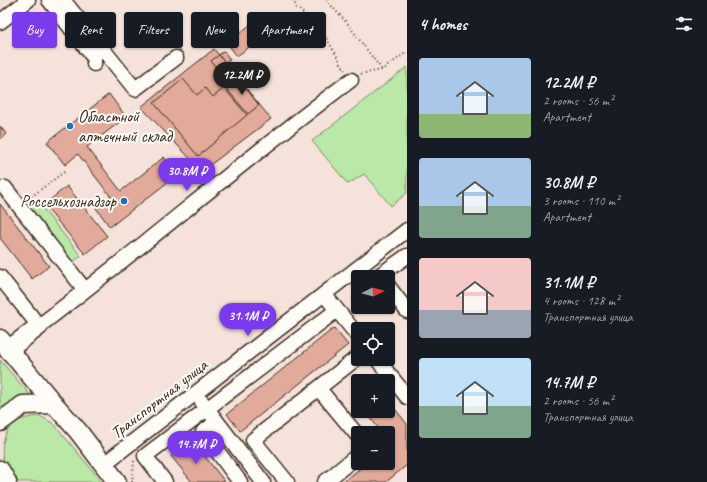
<!DOCTYPE html>
<meta charset="utf-8">
<style>
body{margin:0;font-family:Caveat,sans-serif;background:#242831;color:#f1f3f6;height:100vh;display:flex;flex-direction:column;font-size:15px;white-space:nowrap}
*{box-sizing:border-box;margin:0}
p{font-size:13px;color:#9ea1a6}
.icon{flex:none;width:22px;height:22px;fill:none;stroke:currentColor;stroke-width:2;stroke-linecap:round;stroke-linejoin:round}
.map{position:relative;flex:1;overflow:hidden}
.details{display:flex;flex-direction:column;background:#171b24;width:300px}
.details>*{flex:none}
.hud{position:absolute;left:12px;top:12px;width:335px;height:36px;display:flex;gap:8px}
.needle{width:26px;rotate:84deg}
.fabs{position:absolute;left:351px;top:270px;display:grid;gap:8px}
.fabs a{display:grid;place-items:center;width:44px;height:44px;border-radius:4px;background:#171b24;box-shadow:0 1px 3px #0004;font-size:20px}
.price{position:absolute;translate:-50% -34px;padding:0 9px;border-radius:14px;background:#7c3aed;color:#fff;font-size:13px;line-height:26px;filter:drop-shadow(0 1px 2px #0008)}
.price::after{content:'';position:absolute;left:50%;top:24px;width:12px;height:9px;margin-left:-6px;background:inherit;clip-path:polygon(0 0,100% 0,50% 100%)}
.price.selected{background:#222;color:#fff}
ul{padding:0;list-style:none}
li{display:flex;align-items:center;gap:12px;height:100px;padding:0 12px}
li span{display:grid;place-items:center;flex:none;width:112px;height:80px;border-radius:4px;color:#555}
li>.icon{margin-inline-start:auto}
span .icon{width:48px;height:48px;fill:#fffc;stroke-width:1}
li b{font-size:17px}
h2{display:flex;justify-content:space-between;align-items:center;height:48px;padding:0 12px;font-size:17px}
.pill{padding:0 14px;border-radius:4px;background:#171b24;box-shadow:0 1px 3px #0004;font-size:14px;line-height:36px}
.pill.selected{background:#7c3aed;color:#fff}
main{display:flex;flex:1;min-height:0}
.map>svg:first-child{display:block}
.green{fill:#b9e8a7;stroke:#7a8962}
.building{fill:#e2aa9b;stroke:#3b2a1e}
.lines{fill:none;stroke-linecap:round;stroke-linejoin:round}
.minor-casing{stroke:#3b2a1e;stroke-width:17}
.major-casing{stroke:#3b2a1e;stroke-width:21}
.path{stroke:#3b2a1e;stroke-width:2;stroke-dasharray:1 3;stroke-linecap:butt}
.minor{stroke:#fdfcf7;stroke-width:14}
.major{stroke:#fdfcf7;stroke-width:18}
.poi-dot{fill:#1f6fb2;stroke:#fdfcf7;stroke-width:1.5}
.labels{text-anchor:middle;dominant-baseline:central;stroke-width:4;stroke-linejoin:round;paint-order:stroke}
.poi-label{font-size:17px;fill:#3b2a1e;stroke:#fdfcf7;text-anchor:start}
.street-label{font-size:17px;fill:#3b2a1e;stroke:#fdfcf7}
</style>
<main>
<div class="map">
<svg width="407" height="482" viewBox="0 0 407 482">
<rect width="100%" height="100%" fill="#f5e3db"/>
<filter id="ink" filterUnits="userSpaceOnUse"><feTurbulence type="fractalNoise" baseFrequency=".025" numOctaves="2"/><feDisplacementMap in="SourceGraphic" scale="8" xChannelSelector="R" yChannelSelector="G"/><feConvolveMatrix kernelMatrix="1 2 1 2 8 2 1 2 1" color-interpolation-filters="sRGB"/></filter>
<g filter="url(#ink)">
<path class="green" d="M407 67V193L391 206 364 174 348 184 312 141Z
M36 200 81 256 71 264 27 207Z
M0 360 31 396 2 407 0 411Z
M40 416 54 424 102 482H18C13 475 5 467 3 458 0 448 5 430 13 424 21 418 31 417 40 416Z"/>
<path class="building" d="M250 25 260 39 237 56 227 43Z
M214 49 271 119 202 171 141 107Z
M224 51 230 60 217 69 211 61Z
M237 77 259 105 248 114 225 87Z
M183 79 197 95 205 88 213 97 224 88 247 115 198 156 154 103Z
M109 94 126 117 87 147 121 191 164 157 177 175 110 227 96 208 111 197 78 154 65 165 47 142Z
M0 126 6 134 0 139Z
M67 186 107 236 85 254 44 205Z
M0 204 49 266 32 279 0 238Z
M334 328 348 345 240 431 227 414Z
M388 400 407 424V465L386 482H343L367 463H388V446L391 444 388 440V433H382L365 411H388Z
M192 440 225 482H192L171 456Z"/>
<g class="lines">
<g class="minor-casing">
<path id="minor" d="M49 0 94 58V64
M63 0 135 89 176 58
M0 22 28 0
M5 188 85 290
M380 275 407 256
M0 277 39 326C144 246 245 159 351 80
M388 286 407 311
M324 294 358 336
M377 359 407 397
M319 389 358 436
M202 402 263 482
M217 422 203 432 240 482
M104 464 407 230
M165 482 145 456 337 310
M287 482 253 440 358 357
M325 482 358 455"/>
</g>
<g class="major-casing">
<path id="major" d="M0 339 54 404 78 431 117 482
M8 350 39 326
M0 422 23 405 54 404
M0 470 7 482"/>
</g>
<path class="path" d="M293 0 297 8 320 27 345 70
M326 0 347 23 382 70
M361 74 365 73 382 70 407 52
M28 199 64 172
M132 482 134 461"/>
<use href="#minor" class="minor"/>
<use href="#major" class="major"/>
</g>
</g>
<g class="poi-dot">
<circle cx="70" cy="126" r="4"/>
<circle cx="124" cy="201" r="4"/>
</g>
<g class="labels">
<g class="poi-label">
<text x="78" y="116">Областной<tspan x="78" dy="20">аптечный склад</tspan></text>
<text x="116" y="201" text-anchor="end">Россельхознадзор</text>
</g>
<g class="street-label">
<text transform="translate(159 399) rotate(-38)">Транспортная улица</text>
</g>
</g>
</svg>
<div class="fabs">
<a><svg class="needle" viewBox="-14 -14 28 28"><path d="M0-13l5 13h-10z" fill="#e53935"/><path d="M0 13l5-13h-10z" fill="#9ea1a6"/></svg></a>
<a><svg class="icon" aria-label="locate" viewBox="0 0 24 24"><circle cx="12" cy="12" r="6"/><path d="M12 2v4M12 18v4M2 12h4M18 12h4"/></svg></a>
<a>+</a>
<a>−</a>
</div>
<b class="price selected" style="left:242px;top:96px">12.2M ₽</b>
<b class="price" style="left:187px;top:192px">30.8M ₽</b>
<b class="price" style="left:248px;top:337px">31.1M ₽</b>
<b class="price" style="left:196px;top:465px">14.7M ₽</b>
<div class="hud">
<a class="pill selected">Buy</a>
<a class="pill">Rent</a>
<a class="pill">Filters</a>
<a class="pill">New</a>
<a class="pill">Apartment</a>
</div>
</div>
<section class="details">
<h2>4 homes<svg class="icon" aria-label="filters" viewBox="0 0 24 24"><path d="M4 7h16M4 17h16"/><circle cx="9" cy="7" r="2"/><circle cx="15" cy="17" r="2"/></svg></h2>
<ul>
<li><span style="background:linear-gradient(#a9c7e8 70%,#8fb573 0)"><svg class="icon" aria-label="home" viewBox="0 0 24 24"><path d="M3 11l9-7 9 7M6 9v11h12V9"/></svg></span><div><b>12.2M ₽</b><p>2 rooms · 56 m²</p><p>Apartment</p></div></li>
<li><span style="background:linear-gradient(#a9c7e8 60%,#7fa58c 0)"><svg class="icon" aria-label="home" viewBox="0 0 24 24"><path d="M3 11l9-7 9 7M6 9v11h12V9"/></svg></span><div><b>30.8M ₽</b><p>3 rooms · 110 m²</p><p>Apartment</p></div></li>
<li><span style="background:linear-gradient(#f6c9c9 65%,#9aa5b1 0)"><svg class="icon" aria-label="home" viewBox="0 0 24 24"><path d="M3 11l9-7 9 7M6 9v11h12V9"/></svg></span><div><b>31.1M ₽</b><p>4 rooms · 128 m²</p><p>Транспортная улица</p></div></li>
<li><span style="background:linear-gradient(#bfe0f5 60%,#7fa58c 0)"><svg class="icon" aria-label="home" viewBox="0 0 24 24"><path d="M3 11l9-7 9 7M6 9v11h12V9"/></svg></span><div><b>14.7M ₽</b><p>2 rooms · 56 m²</p><p>Транспортная улица</p></div></li>
</ul>
</section>
</main>
